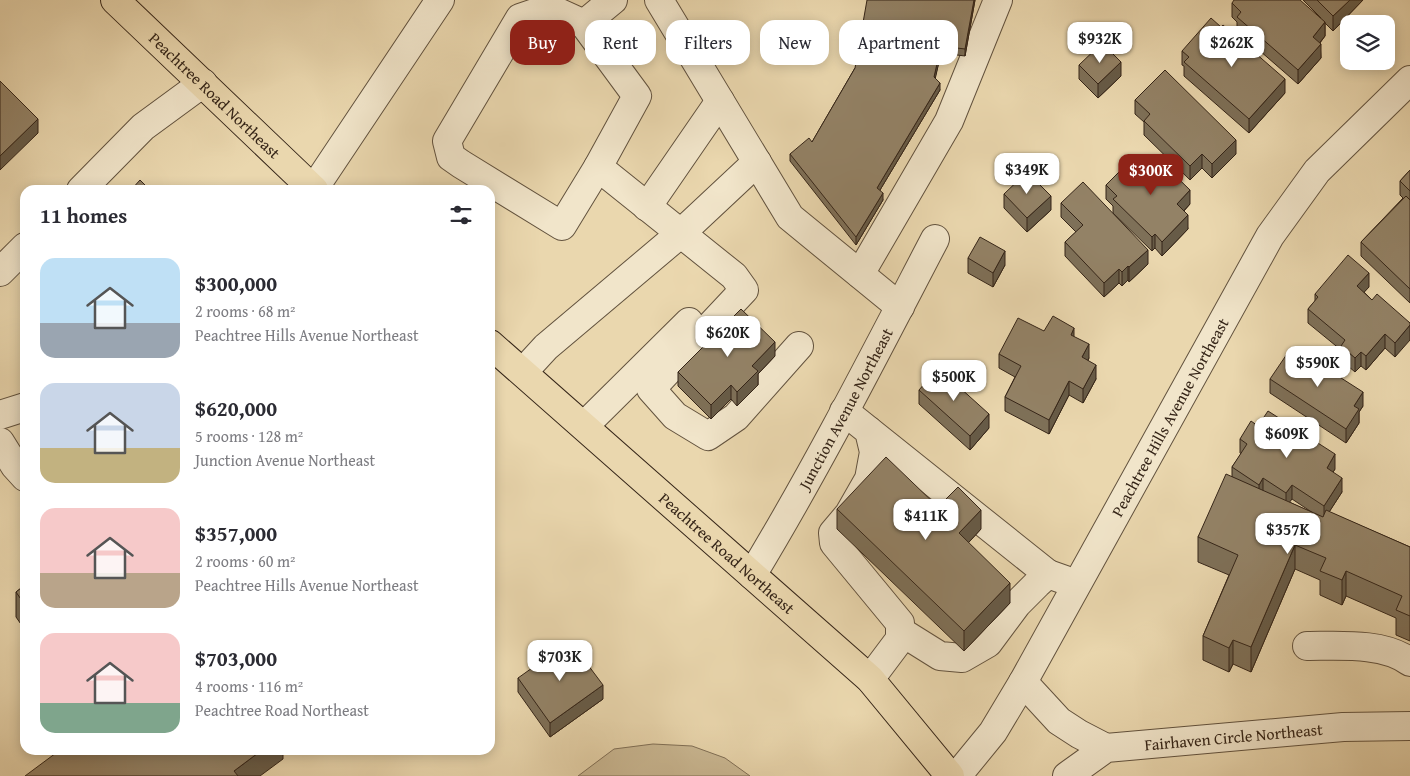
<!DOCTYPE html>
<meta charset="utf-8">
<style>
body{margin:0;font-family:"Gentium Book Plus",serif;background:#f2f2f3;color:#2b2b33;height:100vh;display:flex;flex-direction:column;font-size:19px;white-space:nowrap}
*{box-sizing:border-box;margin:0}
p{font-size:16px;color:#7c7c81}
.icon{flex:none;width:28px;height:28px;fill:none;stroke:currentColor;stroke-width:2;stroke-linecap:round;stroke-linejoin:round}
.map{position:relative;flex:1;overflow:hidden}
.details{position:absolute;left:20px;top:185px;width:475px;height:570px;display:flex;flex-direction:column;background:#fff;border-radius:15px;box-shadow:0 2px 12px #0003}
.details>*{flex:none}
.banner{position:absolute;left:510px;top:20px;width:475px;height:45px;display:flex;gap:10px}
.fabs{position:absolute;left:1340px;top:15px;display:grid;gap:10px}
.fabs a{display:grid;place-items:center;width:55px;height:55px;border-radius:10px;background:#fff;box-shadow:0 2px 12px #0003;font-size:25px}
.price{position:absolute;translate:-50% -42px;padding:0 11px;border-radius:10px;background:#fff;color:#222;font-size:16px;line-height:32px;filter:drop-shadow(0 1px 2px #0008)}
.price::after{content:'';position:absolute;left:50%;top:30px;width:15px;height:11px;margin-left:-8px;background:inherit;clip-path:polygon(0 0,100% 0,50% 100%)}
.price.on{background:#8f2418;color:#fff}
ul{padding:0;list-style:none}
li{display:flex;align-items:center;gap:15px;height:125px;padding:0 20px}
li span{display:grid;place-items:center;flex:none;width:140px;height:100px;border-radius:15px;color:#555}
li>.icon{margin-inline-start:auto}
span .icon{width:60px;height:60px;fill:#fffc;stroke-width:1}
li b{font-size:21px}
h2{display:flex;justify-content:space-between;align-items:center;height:60px;padding:0 20px;font-size:21px}
.tag{padding:0 18px;border-radius:15px;background:#fff;box-shadow:0 2px 12px #0003;font-size:18px;line-height:45px}
.tag.on{background:#8f2418;color:#fff}
.map>svg:first-child{display:block}
.park{fill:#cbb994;stroke:#806f56}
.lines{fill:none;stroke-linecap:round;stroke-linejoin:round}
.minor-casing{stroke:#62523e;stroke-width:30}
.highway-casing{stroke:#352518;stroke-width:30}
.minor{stroke:#f1e5ca;stroke-width:28}
.highway{stroke:#ead7ae;stroke-width:28}
.wall{fill:#7e7058;stroke:#352518;fill-rule:evenodd}
.shaded-wall{fill:#675b47;stroke:#352518}
.building{fill:#938266;stroke:#352518}
.labels{text-anchor:middle;dominant-baseline:central;stroke-width:4.5;stroke-linejoin:round;paint-order:stroke}
.street-label{font-size:16px;fill:#352518;stroke:#f1e5ca}
</style>
<div class="map">
<svg width="1410" height="776" viewBox="0 0 1410 776">
<rect width="100%" height="100%" fill="#ead7ae"/>
<filter id="stains"><feTurbulence type="fractalNoise" baseFrequency=".004" numOctaves="4"/><feColorMatrix values="0 0 0 0 .2 0 0 0 0 .09 0 0 0 0 .02 0 0 0 .5 -.17"/></filter>
<radialGradient id="worn" r=".72"><stop offset=".6" stop-color="#630" stop-opacity="0"/><stop offset="1" stop-color="#630" stop-opacity=".3"/></radialGradient>
<path class="park" d="M653 744 692 746 725 758 750 776H578L614 749Z"/>
<g class="lines">
<g class="minor-casing">
<g id="minor">
<path d="M659 0 790 217 900 307"/>
<path d="M584 24 549 8 520 18 447 141 451 157 461 164 562 226 598 167 734 276 744 290 651 389 675 416 708 436 736 417 799 346"/>
<path d="M598 167 637 96 584 24 613 0"/>
<path d="M81 190 143 127 203 83"/>
<path d="M313 190 440 0"/>
<path d="M647 207 720 101"/>
<path d="M0 272 25 247"/>
<path d="M860 274 949 121 998 0"/>
<path d="M523 372 546 347 680 234 757 162"/>
<path d="M844 411 869 431 874 452 869 479 849 514 833 533 834 543 900 623V639L870 679"/>
<path d="M0 415 25 407"/>
<path d="M584 426 689 322"/>
<path d="M869 431 1048 574"/>
<path d="M0 442 15 466 25 477"/>
<path id="s1" d="M752 575C818 466 876 352 935 239"/>
<path d="M900 631 940 656 962 658 988 643 1017 604 1037 584 1048 574 1065 580"/>
<path d="M1307 646C1338 646 1384 642 1410 662"/>
<path d="M1023 682 1059 721 1079 734 1106 748"/>
<path id="s2" d="M957 776 993 732 1023 682 1270 236 1317 171 1410 80"/>
<path id="s3" d="M1067 776 1106 748 1343 727 1410 726"/>
</g>
</g>
<g class="highway-casing">
<g id="highway">
<path id="s4" d="M115 0 314 190"/>
<path id="s5" d="M490 344 870 679 950 776"/>
</g>
</g>
<use href="#minor" class="minor"/>
<use href="#highway" class="highway"/>
</g>
<path class="wall" d="M975 0 965 56 941 53 935 78 940 90 880 190 883 200 856 245 790 161V154L812 142 855 68Z
M1303 0H1363L1333 31 1325 23V36L1320 43 1321 58 1298 84 1237 31V22L1232 17V3L1321 18Z
M1182 51 1285 93 1249 133 1184 76V66L1182 65Z
M1079 65 1121 76 1098 98 1079 79Z
M1135 100 1236 154 1212 178 1202 168 1190 180 1144 135V122L1135 114Z
M1131 166 1190 204 1184 211 1188 229 1162 256 1155 248 1152 251 1113 213V206L1106 199V185Z
M1410 170V303L1361 256V242L1403 198 1400 195V181Z
M1004 194 1051 210 1027 232 1004 208Z
M1061 203 1148 264 1129 282 1128 280 1122 286 1119 283 1104 297 1065 256V242L1076 232 1061 217Z
M968 258 1005 265 993 287 968 273Z
M1369 287 1364 292 1372 300 1410 323 1395 357 1385 348 1366 370 1361 366 1355 372 1341 360V350L1308 323V309L1315 301V294Z
M1044 331 1074 337 1089 358 1088 360 1096 379 1083 403 1069 395 1049 434 1005 411V397L1015 377 999 368V354Z
M775 356 758 374V385L737 406 731 399 711 419 678 386V372Z
M1270 379 1363 406 1359 412V423L1346 443 1270 393Z
M919 390 989 428 970 450 919 404Z
M1258 426 1335 469 1333 472 1342 492 1329 512 1410 547V641L1396 635V618L1346 596 1342 605 1320 595V580L1295 569 1251 672 1233 664 1229 672 1203 660V636L1229 575 1198 562V537L1232 477V467L1241 454 1240 453V439ZM1292 499 1313 513 1289 502Z
M938 507 981 529 968 543 1010 603 964 651 837 529V509Z
M25 585V630L16 617V592Z
M518 678 603 699 550 737 518 692Z"/>
<path class="shaded-wall" d="M974 0H975L965 56V49Z
M1350 0H1363L1333 31V16Z
M1325 22V36L1313 51V37Z
M1321 44V58L1298 84V70Z
M941 46V53L934 84V77Z
M1121 62V76L1098 98V84Z
M1285 79V93L1249 133V119Z
M940 83V90L877 195V188Z
M38 119V133L0 170V156Z
M1236 140V154L1212 178V164Z
M1202 154V168L1190 180V166Z
M1190 190V204L1177 218V204Z
M883 193V200L856 245V237Z
M1051 196V210L1027 232V218Z
M1188 215V229L1162 256V242Z
M1155 234V248L1152 251V237Z
M1148 250V264L1129 282V267Z
M1005 251V265L993 287V273Z
M1128 266V280L1122 286V272Z
M1119 269V283L1104 297V283Z
M1369 273V287L1357 300V286Z
M1410 325V340L1395 357V343Z
M1074 328V342L1071 335Z
M1385 334V348L1366 370V356Z
M775 342V356L758 374V385L737 406V392L752 366Z
M1089 344V358L1082 371V357Z
M1361 352V366L1355 372V358Z
M1096 365V379L1083 403V389Z
M1069 381V395L1049 434V420Z
M731 385V399L711 419V405Z
M1363 392V406L1359 412V423L1346 443V429L1354 406Z
M989 414V428L970 450V436Z
M1335 454V469L1327 482V468Z
M1263 478V492L1259 499V485Z
M1342 478V492L1324 520V506Z
M1292 485V499L1286 507V493Z
M981 510V529L959 553V533Z
M1295 545V569L1251 672V647Z
M1346 571V596L1342 605V580Z
M1010 583V603L964 651V631Z
M1233 640V664L1229 672V648Z
M603 685V699L550 737V723Z
M262 750H283V759L260 776H234V771Z"/>
<path class="building" d="M867 0H974L965 49 941 46 934 77 940 83 877 188 883 193 856 237 790 154 809 138 812 142 855 68Z
M1234 0H1300L1325 22 1313 37 1321 44 1298 70 1237 17 1241 12 1232 3Z
M1317 0H1350L1333 16Z
M1211 18 1221 27 1223 25 1285 79 1249 119 1184 62 1189 57 1182 51Z
M1102 43 1121 62 1098 84 1079 65Z
M1165 70 1236 140 1212 164 1202 154 1190 166 1144 121 1150 114 1135 100Z
M0 81 38 119 0 156Z
M1154 155 1190 190 1177 204 1188 215 1162 242 1155 234 1152 237 1113 199 1117 196 1106 185 1128 163 1131 166 1140 157 1147 163Z
M1410 170V191L1400 181Z
M1027 172 1051 196 1027 218 1004 194Z
M140 180 150 190H131Z
M1083 182 1148 250 1129 267 1128 266 1122 272 1119 269 1104 283 1065 242 1083 225 1061 203Z
M1406 196 1410 200V289L1361 242Z
M980 237 1005 251 993 273 968 258Z
M1348 255 1369 273 1357 286 1372 300 1377 294 1410 323V325L1395 343 1385 334 1366 356 1361 352 1355 358 1341 346 1345 340 1308 309 1318 297 1315 294Z
M741 309 775 342 752 366 758 371 737 392 731 385 711 405 678 372Z
M1053 316 1074 328 1071 335 1089 344 1082 357 1096 365 1083 389 1069 381 1049 420 1005 397 1021 366 999 354 1018 318 1044 331Z
M1289 351 1299 357 1302 353 1363 392 1354 406 1359 409 1346 429 1270 379Z
M938 368 989 414 970 436 919 390Z
M1268 411 1335 454 1327 468 1342 478 1324 506 1292 485 1286 493 1263 478 1259 485 1232 467 1247 444 1240 439 1251 421 1258 426Z
M886 457 938 507 958 487 981 510 959 533 1010 583 964 631 837 509Z
M1226 474 1323 517 1326 510 1410 547V616L1396 610 1402 596 1346 571 1342 580 1320 571 1326 558 1295 545 1251 647 1233 640 1229 648 1203 636 1238 555 1198 537Z
M25 585V605L16 592Z
M570 641 603 685 550 723 518 678Z
M60 750H262L234 771 238 776H25Z"/>
<g class="labels">
<g class="street-label">
<text stroke="none"><textPath href="#s4" startOffset="138">Peachtree Road Northeast</textPath></text>
<text stroke="none"><textPath href="#s1" startOffset="191">Junction Avenue Northeast</textPath></text>
<text stroke="none"><textPath href="#s2" startOffset="418">Peachtree Hills Avenue Northeast</textPath></text>
<text stroke="none"><textPath href="#s5" startOffset="316">Peachtree Road Northeast</textPath></text>
<text stroke="none"><textPath href="#s3" startOffset="176">Fairhaven Circle Northeast</textPath></text>
</g>
</g>
<rect width="100%" height="100%" filter="url(#stains)"/>
<rect width="100%" height="100%" fill="url(#worn)"/>
</svg>
<div class="fabs">
<a><svg class="icon" aria-label="layers" viewBox="0 0 24 24"><path d="M12 4l9 5-9 5-9-5zM3 14l9 5 9-5"/></svg></a>
</div>
<b class="price" style="left:1100px;top:64px">$932K</b>
<b class="price" style="left:1232px;top:68px">$262K</b>
<b class="price" style="left:1027px;top:195px">$349K</b>
<b class="price on" style="left:1151px;top:196px">$300K</b>
<b class="price" style="left:728px;top:358px">$620K</b>
<b class="price" style="left:1318px;top:388px">$590K</b>
<b class="price" style="left:954px;top:402px">$500K</b>
<b class="price" style="left:1287px;top:459px">$609K</b>
<b class="price" style="left:926px;top:541px">$411K</b>
<b class="price" style="left:1288px;top:555px">$357K</b>
<b class="price" style="left:560px;top:682px">$703K</b>
<div class="banner">
<a class="tag on">Buy</a>
<a class="tag">Rent</a>
<a class="tag">Filters</a>
<a class="tag">New</a>
<a class="tag">Apartment</a>
</div>
<section class="details">
<h2>11 homes<svg class="icon" aria-label="filters" viewBox="0 0 24 24"><path d="M4 7h16M4 17h16"/><circle cx="9" cy="7" r="2"/><circle cx="15" cy="17" r="2"/></svg></h2>
<ul>
<li><span style="background:linear-gradient(#bfe0f5 65%,#9aa5b1 0)"><svg class="icon" aria-label="home" viewBox="0 0 24 24"><path d="M3 11l9-7 9 7M6 9v11h12V9"/></svg></span><div><b>$300,000</b><p>2 rooms · 68 m²</p><p>Peachtree Hills Avenue Northeast</p></div></li>
<li><span style="background:linear-gradient(#c9d6e8 65%,#c2b280 0)"><svg class="icon" aria-label="home" viewBox="0 0 24 24"><path d="M3 11l9-7 9 7M6 9v11h12V9"/></svg></span><div><b>$620,000</b><p>5 rooms · 128 m²</p><p>Junction Avenue Northeast</p></div></li>
<li><span style="background:linear-gradient(#f6c9c9 65%,#b9a48a 0)"><svg class="icon" aria-label="home" viewBox="0 0 24 24"><path d="M3 11l9-7 9 7M6 9v11h12V9"/></svg></span><div><b>$357,000</b><p>2 rooms · 60 m²</p><p>Peachtree Hills Avenue Northeast</p></div></li>
<li><span style="background:linear-gradient(#f6c9c9 70%,#7fa58c 0)"><svg class="icon" aria-label="home" viewBox="0 0 24 24"><path d="M3 11l9-7 9 7M6 9v11h12V9"/></svg></span><div><b>$703,000</b><p>4 rooms · 116 m²</p><p>Peachtree Road Northeast</p></div></li>
</ul>
</section>
</div>
